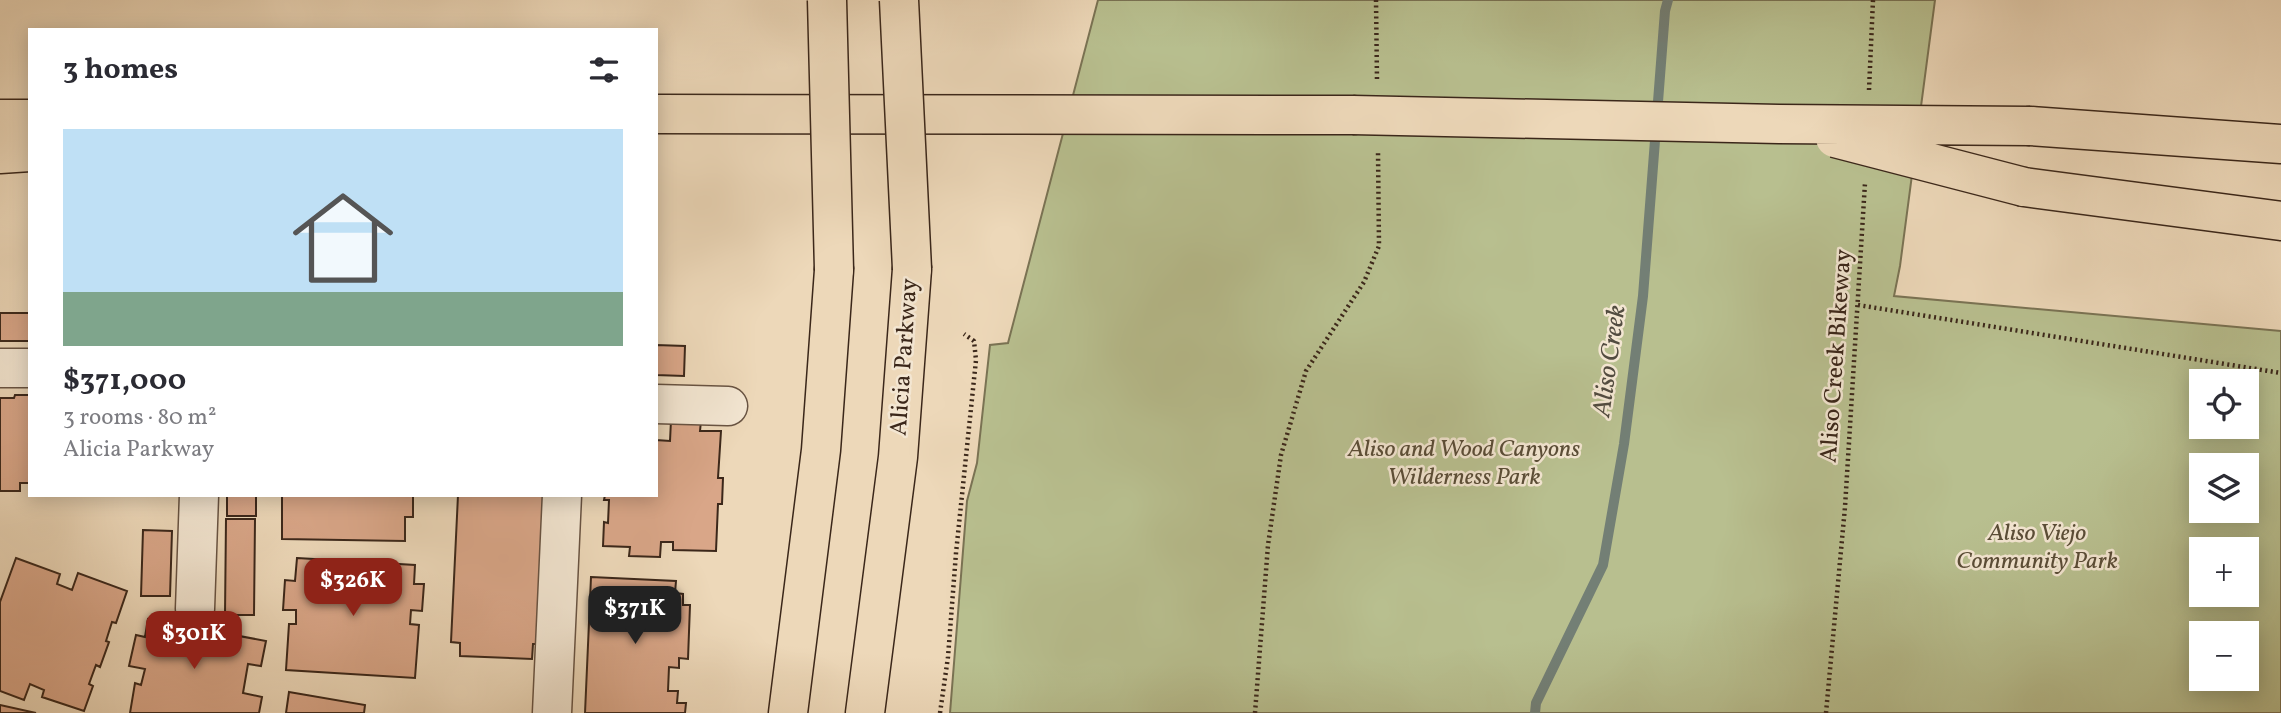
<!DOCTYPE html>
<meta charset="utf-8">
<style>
body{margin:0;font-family:Vollkorn,serif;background:#f2f2f3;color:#2b2b33;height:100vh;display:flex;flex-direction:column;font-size:26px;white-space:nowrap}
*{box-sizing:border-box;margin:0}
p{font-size:23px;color:#7c7c81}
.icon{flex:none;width:38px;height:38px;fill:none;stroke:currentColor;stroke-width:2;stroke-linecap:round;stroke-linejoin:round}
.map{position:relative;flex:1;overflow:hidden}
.side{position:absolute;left:28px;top:28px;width:630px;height:469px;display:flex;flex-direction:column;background:#fff;border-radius:0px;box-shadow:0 4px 18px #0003}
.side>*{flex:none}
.controls{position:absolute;left:2189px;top:369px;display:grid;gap:14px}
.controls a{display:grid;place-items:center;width:70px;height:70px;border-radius:0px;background:#fff;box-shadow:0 4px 18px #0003;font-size:35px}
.price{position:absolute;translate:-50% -60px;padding:0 16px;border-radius:14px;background:#8f2418;color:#fff;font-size:23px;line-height:46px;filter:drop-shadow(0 2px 4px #0008)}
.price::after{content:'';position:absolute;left:50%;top:42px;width:21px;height:16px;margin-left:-10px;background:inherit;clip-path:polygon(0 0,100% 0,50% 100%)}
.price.selected{background:#222;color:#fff}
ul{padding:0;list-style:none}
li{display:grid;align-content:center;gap:14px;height:371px;padding:0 35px}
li+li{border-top:2px solid #e1e1e2}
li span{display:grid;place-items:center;height:217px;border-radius:0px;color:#555}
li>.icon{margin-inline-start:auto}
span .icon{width:126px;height:126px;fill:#fffc;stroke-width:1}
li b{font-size:30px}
h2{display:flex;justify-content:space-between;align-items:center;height:84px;padding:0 35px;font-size:30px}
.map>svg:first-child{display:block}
.green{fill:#b8bf8f;stroke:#7a7354;stroke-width:2;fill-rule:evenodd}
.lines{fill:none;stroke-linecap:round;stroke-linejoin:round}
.stream{stroke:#737f75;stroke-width:10}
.building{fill:#d9a688;stroke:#3b271a;stroke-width:2}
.minor-casing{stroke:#685342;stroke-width:41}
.major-casing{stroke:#3b271a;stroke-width:41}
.highway-casing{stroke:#3b271a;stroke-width:41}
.path{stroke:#3b271a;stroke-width:4.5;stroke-dasharray:2 3.5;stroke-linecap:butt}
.minor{stroke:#f3e6d2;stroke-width:38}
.major{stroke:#edd8b9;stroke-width:38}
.highway{stroke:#edd8b9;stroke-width:38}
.major-bridge-casing{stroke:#3b271a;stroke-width:41;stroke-linecap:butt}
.highway-bridge-casing{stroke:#3b271a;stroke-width:41;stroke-linecap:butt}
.major-bridge{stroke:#edd8b9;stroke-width:38}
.highway-bridge{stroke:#edd8b9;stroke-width:38}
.labels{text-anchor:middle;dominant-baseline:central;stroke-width:5;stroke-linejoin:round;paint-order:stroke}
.street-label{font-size:24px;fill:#3b271a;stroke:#f3e6d2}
.park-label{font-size:24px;font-style:italic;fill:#5a4d37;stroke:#f3e6d2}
.water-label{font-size:26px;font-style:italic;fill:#524c40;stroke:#f3e6d2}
</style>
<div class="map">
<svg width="2281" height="713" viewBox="0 0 2281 713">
<rect width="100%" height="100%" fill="#edd8b9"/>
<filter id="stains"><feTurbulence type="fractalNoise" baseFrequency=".00286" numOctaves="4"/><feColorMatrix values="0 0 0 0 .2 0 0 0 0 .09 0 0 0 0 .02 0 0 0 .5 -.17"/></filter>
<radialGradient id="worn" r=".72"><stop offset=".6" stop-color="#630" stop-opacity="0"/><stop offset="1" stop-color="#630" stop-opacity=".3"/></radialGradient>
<path class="green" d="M1098 0H1935L1900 266 1894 296 2281 331V713H950L967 501 977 463 990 345 1008 343ZM2202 382H2247V427H2202ZM2202 466H2247V511H2202ZM2202 550H2247V595H2202ZM2202 634H2247V679H2202Z"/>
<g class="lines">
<path class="stream" d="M1535 713 1536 703 1603 565 1624 444 1643 296 1665 11 1668 0"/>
</g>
<path class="building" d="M0 313H30V341H0Z
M656 345 685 346 684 376 656 375Z
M15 395H30V483H20V491H0V398H14Z
M671 420 701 421 700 431H721L718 478H723L722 504H718L716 551 673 550V542H661L660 557 629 556 630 547 603 546 604 522 608 523 609 500H604L605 495H656V429V440L670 441Z
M227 495H256V516H227Z
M282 495H413V517H405V541L282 539Z
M458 495H548L542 644H533L532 659 460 656V643L451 642Z
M226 519H255L254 615H225Z
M143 530 172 531 170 596H141Z
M16 558 60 574 57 584 72 590 78 573 127 591 116 623 112 622 106 641 109 642 100 667 96 665 89 684 93 686 84 711 42 697 44 690 30 684 24 700 0 691V602Z
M297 558 415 565 414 584H424L422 611 411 610 410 624 419 625 415 678 286 670 289 624H296V610H283L285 580 295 581Z
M591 577 676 581 675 593 683 594V605H690L688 659 679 658V668L669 667 668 691H678L677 703H686L685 713H585Z
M148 619 266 641 261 666 248 664 243 693 262 697 259 713H130L135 683 141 685 145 669 129 666 136 635 145 637Z
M289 692 365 705 364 713H286Z
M0 705 36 713H0Z"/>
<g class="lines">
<g class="minor-casing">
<path id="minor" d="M0 368H30
M656 404 728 406
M195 609 199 495
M552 713 562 495"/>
</g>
<g class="major-casing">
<path id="major" d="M788 713 821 450 834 270
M865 713 898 457 912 269"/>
</g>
<g class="highway-casing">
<path id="highway" d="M656 114 1353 115
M0 119H30
M2030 126 2281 144
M0 154 30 152
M2024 187 2281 221"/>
</g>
<path class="path" d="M1376 0 1377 80
M1869 90 1873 0
M1858 305 2281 373
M940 713 948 657 956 553 976 360 974 341 964 334
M1255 713 1268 545 1281 455 1306 371 1364 282 1379 246 1378 151
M1826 713 1845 507 1865 183"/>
<use href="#minor" class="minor"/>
<use href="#major" class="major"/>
<use href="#highway" class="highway"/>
<g class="major-bridge-casing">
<path id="major-bridge" d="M827 0 834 270
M899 0 912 269"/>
</g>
<g class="highway-bridge-casing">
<path id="highway-bridge" d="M1353 115 1779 124 2030 126
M1835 138 2024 187"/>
</g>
<use href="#major-bridge" class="major-bridge"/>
<use href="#highway-bridge" class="highway-bridge"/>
</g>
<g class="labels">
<g class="street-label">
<text transform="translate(1837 356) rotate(-86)">Aliso Creek Bikeway</text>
<text transform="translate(905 357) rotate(-86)">Alicia Parkway</text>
</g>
<g class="park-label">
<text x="1464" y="450">Aliso and Wood Canyons<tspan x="1464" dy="28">Wilderness Park</tspan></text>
<text x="2037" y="534">Aliso Viejo<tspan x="2037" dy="28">Community Park</tspan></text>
</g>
<g class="water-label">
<text transform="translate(1610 361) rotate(-82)">Aliso Creek</text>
</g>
</g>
<rect width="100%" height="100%" filter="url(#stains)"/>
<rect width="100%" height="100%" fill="url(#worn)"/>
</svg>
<div class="controls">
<a><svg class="icon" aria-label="locate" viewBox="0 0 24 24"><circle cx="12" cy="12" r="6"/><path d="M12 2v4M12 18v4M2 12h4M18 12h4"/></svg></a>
<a><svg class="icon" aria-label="layers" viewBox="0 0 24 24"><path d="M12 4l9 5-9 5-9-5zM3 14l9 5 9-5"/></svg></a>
<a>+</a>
<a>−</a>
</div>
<b class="price" style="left:353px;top:618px">$326K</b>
<b class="price selected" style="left:635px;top:646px">$371K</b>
<b class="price" style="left:194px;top:671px">$301K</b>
<section class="side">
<h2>3 homes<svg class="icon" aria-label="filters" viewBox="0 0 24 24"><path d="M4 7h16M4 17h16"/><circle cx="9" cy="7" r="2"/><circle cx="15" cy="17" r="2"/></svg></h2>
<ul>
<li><span style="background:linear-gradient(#bfe0f5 75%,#7fa58c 0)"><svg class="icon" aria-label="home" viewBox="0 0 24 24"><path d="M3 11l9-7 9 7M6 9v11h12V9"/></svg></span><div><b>$371,000</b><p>3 rooms · 80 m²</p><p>Alicia Parkway</p></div></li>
</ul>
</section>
</div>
